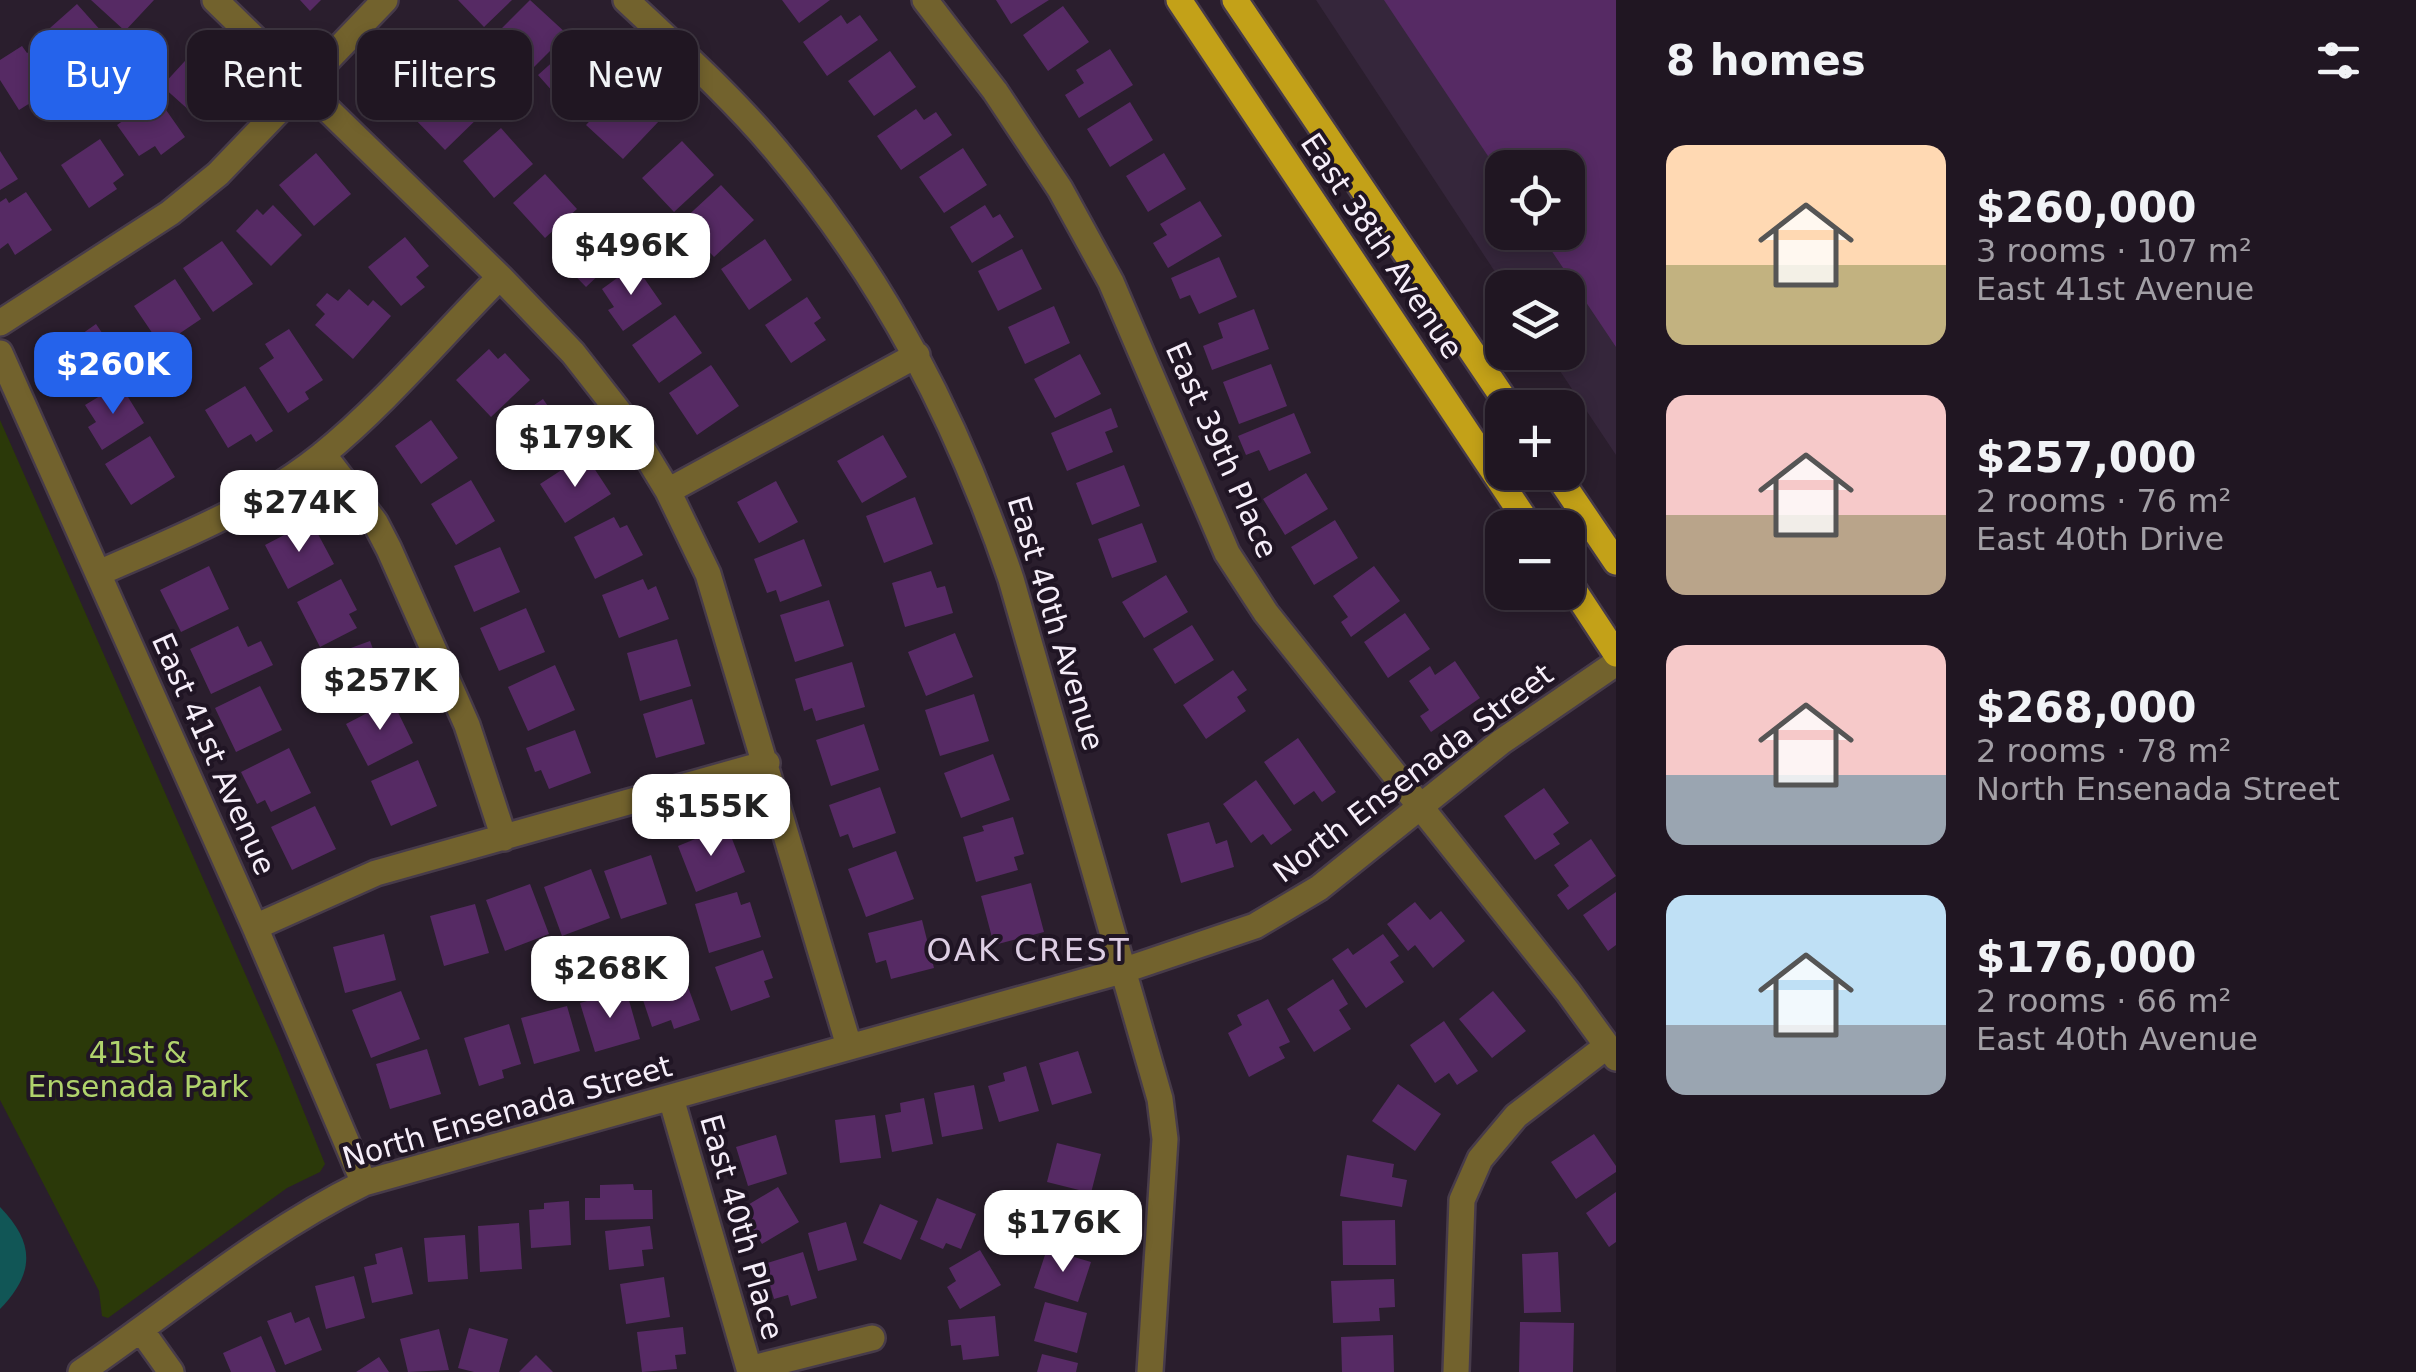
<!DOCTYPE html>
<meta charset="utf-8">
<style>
body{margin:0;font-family:"DejaVu Sans",sans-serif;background:#281f2a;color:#f1f3f6;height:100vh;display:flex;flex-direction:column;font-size:38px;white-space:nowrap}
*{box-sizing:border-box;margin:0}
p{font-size:32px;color:#a29fa5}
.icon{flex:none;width:55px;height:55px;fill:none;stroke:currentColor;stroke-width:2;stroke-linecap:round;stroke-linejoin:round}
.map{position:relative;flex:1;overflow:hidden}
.side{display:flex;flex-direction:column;background:#201622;width:800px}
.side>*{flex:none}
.hud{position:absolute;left:30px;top:30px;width:950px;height:90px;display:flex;gap:20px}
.buttons{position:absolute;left:1485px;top:150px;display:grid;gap:20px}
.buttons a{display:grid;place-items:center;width:100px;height:100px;border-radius:20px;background:#201622;box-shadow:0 5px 15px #0003,0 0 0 2px #3d3540;font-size:50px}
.price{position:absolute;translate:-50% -85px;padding:0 22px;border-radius:20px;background:#fff;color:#222;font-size:32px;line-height:65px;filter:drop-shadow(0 2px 5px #0008)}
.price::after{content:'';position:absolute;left:50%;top:60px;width:30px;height:22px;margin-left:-15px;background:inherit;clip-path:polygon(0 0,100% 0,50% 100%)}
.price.on{background:#2563eb;color:#fff}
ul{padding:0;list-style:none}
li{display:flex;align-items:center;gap:30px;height:250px;padding:0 50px}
li span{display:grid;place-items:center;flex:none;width:280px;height:200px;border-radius:20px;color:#555}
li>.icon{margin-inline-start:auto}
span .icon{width:120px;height:120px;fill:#fffc;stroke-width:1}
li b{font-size:42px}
h2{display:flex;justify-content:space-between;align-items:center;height:120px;padding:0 50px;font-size:42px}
.tag{padding:0 35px;border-radius:20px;background:#201622;box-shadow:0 5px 15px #0003,0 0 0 2px #3d3540;font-size:35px;line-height:90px}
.tag.on{background:#2563eb;color:#fff}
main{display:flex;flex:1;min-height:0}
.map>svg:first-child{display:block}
.built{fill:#35263b;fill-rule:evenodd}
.green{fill:#2b3909}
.water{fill:#115656}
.building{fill:#562a64}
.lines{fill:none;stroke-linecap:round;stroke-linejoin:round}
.minor-casing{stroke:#473b4a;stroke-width:30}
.major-casing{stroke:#473b4a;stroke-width:30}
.minor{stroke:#72622d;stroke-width:25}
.major{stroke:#c3a118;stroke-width:25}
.labels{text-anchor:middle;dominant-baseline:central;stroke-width:8;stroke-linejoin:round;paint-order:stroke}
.street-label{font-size:30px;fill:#f6eef9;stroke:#201524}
.park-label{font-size:30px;fill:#b0d36c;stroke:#201524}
.neighbourhood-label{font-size:32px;letter-spacing:2.5px;fill:#ddcee3;stroke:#201524}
</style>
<main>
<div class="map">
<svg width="1616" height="1372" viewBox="0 0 1616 1372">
<rect width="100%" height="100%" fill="#2a1e2d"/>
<path class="built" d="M1316 0H1616V455L1548 353 1568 352V288L1505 287ZM1502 168H1568V232H1502Z"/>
<path class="green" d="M0 420 278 1048 325 1164 320 1172 287 1188 108 1318 102 1316 99 1291 0 1100Z"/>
<path class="water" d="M0 1207C35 1243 35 1273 0 1309Z"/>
<path class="building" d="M91 0H154L125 31Z
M300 0H321L310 11Z
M458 0H512L484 27Z
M530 0 567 34 530 71 495 35Z
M782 0H830L799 23Z
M996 0H1049L1011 24Z
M1384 0H1616V347L1539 232H1568V168H1502V177Z
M77 4 111 42 75 74 41 36Z
M1063 6 1089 42 1048 71 1023 35Z
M841 15 847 24 860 15 878 40 827 76 803 42Z
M576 41 608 77 570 111 538 75Z
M408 42 441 76 405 111 372 77Z
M22 46 27 53 38 46 62 83 19 110 0 80V60Z
M1110 49 1133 85 1079 118 1065 95 1084 83 1076 70Z
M195 50 234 85 201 121 162 86Z
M890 51 916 87 874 116 848 81Z
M449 78 483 113 445 150 411 115Z
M624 85 660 120 623 159 586 125Z
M157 97 185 137 161 155 155 146 139 156 117 125Z
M1130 102 1153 140 1110 167 1087 129Z
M916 109 924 120 936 112 952 135 901 170 877 136Z
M501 128 533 164 494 198 463 161Z
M100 139 124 175 113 183 117 189 89 208 61 165Z
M682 141 714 175 674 212 642 178Z
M963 148 987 185 944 213 919 177Z
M0 151 18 179 0 190Z
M316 153 351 194 314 226 279 185Z
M1164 153 1186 189 1148 212 1126 176Z
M545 174 577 209 545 238 513 203Z
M721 185 754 220 714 257 681 222Z
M26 192 52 230 15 255 8 243 0 249V202L6 198 9 203Z
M1200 201 1222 236 1168 268 1153 243 1167 235 1160 224Z
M273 205 302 235 271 266 236 231 257 209 263 215Z
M985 205 993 218 1000 214 1014 237 972 263 950 227Z
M588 219 622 253 586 287 553 253Z
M405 237 429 266 416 277 425 287 401 306 368 267Z
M765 239 792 280 749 310 721 269Z
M222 241 253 284 213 312 183 268Z
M1022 249 1042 289 998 311 978 271Z
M1219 257 1237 297 1199 314 1190 295 1180 299 1171 278Z
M635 265 662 304 623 331 608 310 614 307 602 289Z
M175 279 201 319 161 346 134 306Z
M349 289 368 306 373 300 391 316 353 359 315 325 325 314 316 305 327 293 338 301Z
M807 297 821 318 814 323 826 340 791 363 765 325Z
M1054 306 1070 343 1025 364 1008 327Z
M1254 309 1269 349 1212 370 1203 346 1223 338 1218 323Z
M675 315 702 353 659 383 632 345Z
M96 324 124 365 80 395 52 355Z
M289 329 323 380 305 392 309 399 288 413 259 368 274 358 265 344Z
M489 349 498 359 505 353 530 380 491 417 456 380Z
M1080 354 1101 394 1055 418 1034 379Z
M1271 364 1287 406 1239 424 1223 382Z
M711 365 739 406 697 435 669 393Z
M120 384 144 423 102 450 88 427 96 422 85 405Z
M245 386 273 431 256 442 251 434 228 448 205 410Z
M543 399 571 439 527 470 499 429Z
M1111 408 1118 427 1105 432 1113 452 1067 471 1051 433Z
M1294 413 1311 453 1269 471 1259 450 1246 455 1238 436Z
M431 420 458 458 421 484 395 446Z
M883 435 907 477 862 503 837 461Z
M150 436 175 477 131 505 105 464Z
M577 460 583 471 592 465 611 494 565 523 540 484Z
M1124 465 1140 506 1092 525 1076 483Z
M1306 473 1328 509 1285 535 1263 499Z
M471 480 495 521 456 545 431 504Z
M776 481 798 522 759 543 737 502Z
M915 497 933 544 884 563 866 516Z
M614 517 620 528 627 525 643 555 595 579 574 537Z
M1335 520 1358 558 1314 585 1291 547Z
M311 521 334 564 288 589 265 545Z
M1142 523 1157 562 1112 578 1098 539Z
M804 539 822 586 780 602 776 590 767 593 754 559Z
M500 547 520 592 474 612 454 566Z
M209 566 229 609 181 632 160 590Z
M1374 566 1400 601 1351 637 1341 622 1348 617 1333 596Z
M931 571 937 588 945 586 953 613 905 627 892 583Z
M1166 575 1188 612 1144 638 1122 602Z
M341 579 357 610 349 614 357 628 320 647 297 602Z
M643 579 648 590 656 586 669 619 619 638 602 595Z
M829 600 844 646 795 662 780 615Z
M526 608 545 652 499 671 480 628Z
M1405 613 1430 649 1388 678 1364 642Z
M1192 625 1214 660 1175 684 1153 649Z
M238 626 248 647 261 641 273 665 211 694 190 649Z
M955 633 973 677 926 696 908 652Z
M677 639 691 686 640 701 627 653Z
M370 641 387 686 343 702 326 657Z
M1455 661 1480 698 1431 732 1420 716 1429 710 1409 681 1430 666 1435 675Z
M852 662 865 707 816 721 812 708 804 711 795 679Z
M555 665 575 710 528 731 508 687Z
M1233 670 1247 690 1237 697 1246 711 1206 739 1183 705Z
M260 686 282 730 236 752 215 708Z
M974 694 989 741 940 756 925 710Z
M692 699 705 744 656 758 643 714Z
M392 700 413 743 368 766 346 724Z
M864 724 879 770 831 786 816 740Z
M575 730 591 773 549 789 541 770 535 772 526 748Z
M1298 738 1336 792 1322 802 1314 791 1294 805 1264 762Z
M289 748 311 793 271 812 265 800 257 804 241 772Z
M993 754 1010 800 961 818 944 773Z
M418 760 437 806 391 826 371 781Z
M1256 780 1292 830 1271 845 1263 834 1251 843 1223 804Z
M880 787 896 833 853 848 848 834 840 837 829 805Z
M1544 788 1569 823 1553 834 1560 844 1535 860 1504 816Z
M315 806 336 849 292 870 271 827Z
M1013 817 1024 854 1014 857 1018 870 976 882 963 837 984 831 982 826Z
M1209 822 1216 844 1227 840 1234 867 1181 883 1167 834Z
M727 826 745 872 696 892 678 846Z
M1591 839 1616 876 1568 910 1557 895 1569 886 1554 865Z
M896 851 914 899 866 917 848 869Z
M651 855 667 904 621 919 604 871Z
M591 869 610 918 562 936 544 887Z
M1031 883 1044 932 994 945 981 896Z
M530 884 549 934 505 951 486 900Z
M737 892 741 905 750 902 761 937 709 953 695 904Z
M1616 892V945L1608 951 1583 915Z
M1415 902 1430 920 1441 911 1465 941 1433 968 1415 945 1408 951 1387 924Z
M475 904 489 953 444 966 430 916Z
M922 920 934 968 891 979 886 960 876 963 868 933Z
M384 934 396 980 345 993 333 947Z
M1383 934 1399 956 1390 962 1404 982 1366 1008 1332 959 1348 948 1353 955Z
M763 950 773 978 764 981 770 997 731 1011 715 967Z
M683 973 700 1020 674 1029 671 1020 652 1027 639 988Z
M1333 979 1348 1004 1339 1010 1351 1029 1314 1052 1287 1009Z
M626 990 640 1039 595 1052 580 1003Z
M401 991 420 1039 371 1058 352 1010Z
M1493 991 1526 1031 1492 1058 1459 1019Z
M1268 999 1290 1042 1279 1047 1285 1058 1249 1077 1228 1033 1242 1025 1237 1015Z
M567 1006 580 1051 534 1064 521 1018Z
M1444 1021 1478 1071 1457 1085 1449 1073 1435 1083 1410 1045Z
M509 1024 521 1064 502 1070 504 1078 479 1086 464 1038Z
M427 1049 441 1094 390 1109 376 1064Z
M1078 1051 1092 1093 1052 1105 1039 1063Z
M1026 1066 1039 1111 999 1122 988 1086 1005 1081 1003 1073Z
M1398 1084 1441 1114 1415 1151 1372 1121Z
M974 1085 983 1129 942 1137 934 1093Z
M924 1098 933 1144 892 1152 885 1115 901 1112 900 1103Z
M875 1115 881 1158 840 1163 835 1120Z
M1594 1134 1616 1166V1172L1576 1199 1551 1162Z
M776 1135 787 1174 748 1186 736 1147Z
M1057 1143 1101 1154 1091 1193 1047 1182Z
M1347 1155 1394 1164 1392 1177 1407 1180 1402 1207 1340 1196Z
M633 1184 634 1190H652L653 1219 585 1220V1198H600V1185Z
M778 1187 799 1222 762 1244 741 1209Z
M1616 1192V1242L1609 1247 1586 1213Z
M1055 1195 1092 1206 1080 1246 1043 1235Z
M937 1198 976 1214 961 1249 946 1243 943 1249 920 1239Z
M569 1201 571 1245 531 1248 529 1210 544 1209V1203Z
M880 1204 918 1221 901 1260 863 1243Z
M1395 1220 1396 1265H1343L1342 1221Z
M846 1222 857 1260 818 1271 808 1233Z
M519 1223 522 1269 480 1272 478 1226Z
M650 1226 653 1249 642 1250 644 1266 609 1270 605 1231Z
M465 1235 468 1279 428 1282 424 1238Z
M402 1247 413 1294 372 1303 364 1267 377 1264 375 1254Z
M1047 1249 1091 1262 1078 1302 1034 1288Z
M980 1250 1001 1285 960 1309 947 1287 956 1281 949 1268Z
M803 1252 817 1298 791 1306 788 1295 774 1299 764 1264Z
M1558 1252 1561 1312 1524 1313 1522 1254Z
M354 1276 365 1318 326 1329 315 1286Z
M664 1277 670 1317 626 1324 620 1284Z
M1394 1279 1395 1307 1379 1308 1380 1321 1333 1323 1331 1281Z
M1045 1302 1087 1313 1077 1353 1034 1341Z
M291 1312 295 1323 309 1317 322 1350 285 1365 267 1321Z
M995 1316 999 1356 963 1360 961 1345 951 1346 948 1320Z
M1520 1322 1574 1323 1573 1372H1519Z
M683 1327 686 1354 675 1355 677 1369 642 1372 637 1332Z
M469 1328 508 1339 499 1372H474L458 1368Z
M439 1329 449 1370 408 1372 400 1339Z
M1393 1335 1394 1372H1342L1341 1337Z
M261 1336 276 1372H231L223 1353Z
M1042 1354 1078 1363 1076 1372H1037Z
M536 1355 553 1372H519Z
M379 1357 389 1372H356Z"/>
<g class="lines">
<g class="minor-casing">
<path id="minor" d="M215 0 500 277 573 353 623 417 668 491 708 574 849 1046
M626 0C677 48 731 96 776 150 885 280 957 419 1011 579L1160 1099 1165 1139 1150 1372
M925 0 995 91 1060 189 1111 282 1227 553 1266 613 1568 992 1616 1058
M0 323 170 213 218 174 385 0
M0 353 255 927 364 1183
M323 454 375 522 389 549 467 725 504 838
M668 491 917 355
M99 573C176 539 256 508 322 455 387 402 441 336 500 277
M255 927 376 873 767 763
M671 1098 750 1372
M141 1330 171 1372
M749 1369 872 1338
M81 1372C176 1307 260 1234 364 1183L1125 970 1255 926 1319 888 1501 742 1616 663
M1456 1372 1462 1200 1480 1159 1516 1116 1607 1046"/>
</g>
<g class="major-casing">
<path id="major" d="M1179 0 1531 528
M1235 0 1510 408
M1555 472 1616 562
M1568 581 1616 654"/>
</g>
<use href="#minor" class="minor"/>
<use href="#major" class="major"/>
</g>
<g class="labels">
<g class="street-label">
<text transform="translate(1382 246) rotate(56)">East 38th Avenue</text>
<text transform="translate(1222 450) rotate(66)">East 39th Place</text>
<text transform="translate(1056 623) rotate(73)">East 40th Avenue</text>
<text transform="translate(214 754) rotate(66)">East 41st Avenue</text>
<text transform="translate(1413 773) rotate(-37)">North Ensenada Street</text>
<text transform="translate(507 1112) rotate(-16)">North Ensenada Street</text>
<text transform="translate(742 1227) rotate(74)">East 40th Place</text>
</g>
<g class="park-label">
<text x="138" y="1052">41st &amp;<tspan x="138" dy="34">Ensenada Park</tspan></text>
</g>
<g class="neighbourhood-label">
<text x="1029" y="950">OAK CREST</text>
</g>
</g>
</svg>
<div class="buttons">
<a><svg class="icon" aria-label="locate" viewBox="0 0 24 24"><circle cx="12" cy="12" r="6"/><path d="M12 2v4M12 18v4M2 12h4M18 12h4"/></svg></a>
<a><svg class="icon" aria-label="layers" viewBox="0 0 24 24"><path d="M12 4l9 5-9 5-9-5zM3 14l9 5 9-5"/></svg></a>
<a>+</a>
<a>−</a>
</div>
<b class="price" style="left:631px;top:298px">$496K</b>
<b class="price on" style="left:113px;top:417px">$260K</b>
<b class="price" style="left:575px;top:490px">$179K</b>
<b class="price" style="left:299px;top:555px">$274K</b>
<b class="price" style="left:380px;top:733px">$257K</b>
<b class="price" style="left:711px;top:859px">$155K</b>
<b class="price" style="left:610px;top:1021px">$268K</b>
<b class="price" style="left:1063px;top:1275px">$176K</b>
<div class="hud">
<a class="tag on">Buy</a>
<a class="tag">Rent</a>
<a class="tag">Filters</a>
<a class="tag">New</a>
</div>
</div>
<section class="side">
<h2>8 homes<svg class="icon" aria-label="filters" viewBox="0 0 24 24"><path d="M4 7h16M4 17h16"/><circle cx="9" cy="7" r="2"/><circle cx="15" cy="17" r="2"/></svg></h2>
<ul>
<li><span style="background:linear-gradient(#ffd9b3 60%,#c2b280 0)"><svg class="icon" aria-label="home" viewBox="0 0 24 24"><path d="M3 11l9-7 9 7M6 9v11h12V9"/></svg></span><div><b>$260,000</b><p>3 rooms · 107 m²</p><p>East 41st Avenue</p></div></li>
<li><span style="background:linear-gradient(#f6c9c9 60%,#b9a48a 0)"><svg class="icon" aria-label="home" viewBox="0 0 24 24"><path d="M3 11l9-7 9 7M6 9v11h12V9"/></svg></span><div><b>$257,000</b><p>2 rooms · 76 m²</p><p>East 40th Drive</p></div></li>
<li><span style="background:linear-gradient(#f6c9c9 65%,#9aa5b1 0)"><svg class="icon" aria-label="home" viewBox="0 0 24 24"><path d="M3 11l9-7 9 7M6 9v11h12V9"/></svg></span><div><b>$268,000</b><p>2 rooms · 78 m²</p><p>North Ensenada Street</p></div></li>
<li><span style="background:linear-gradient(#bfe0f5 65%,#9aa5b1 0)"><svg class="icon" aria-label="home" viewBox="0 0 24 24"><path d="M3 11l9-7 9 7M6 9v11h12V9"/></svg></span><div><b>$176,000</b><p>2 rooms · 66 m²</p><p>East 40th Avenue</p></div></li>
</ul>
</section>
</main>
